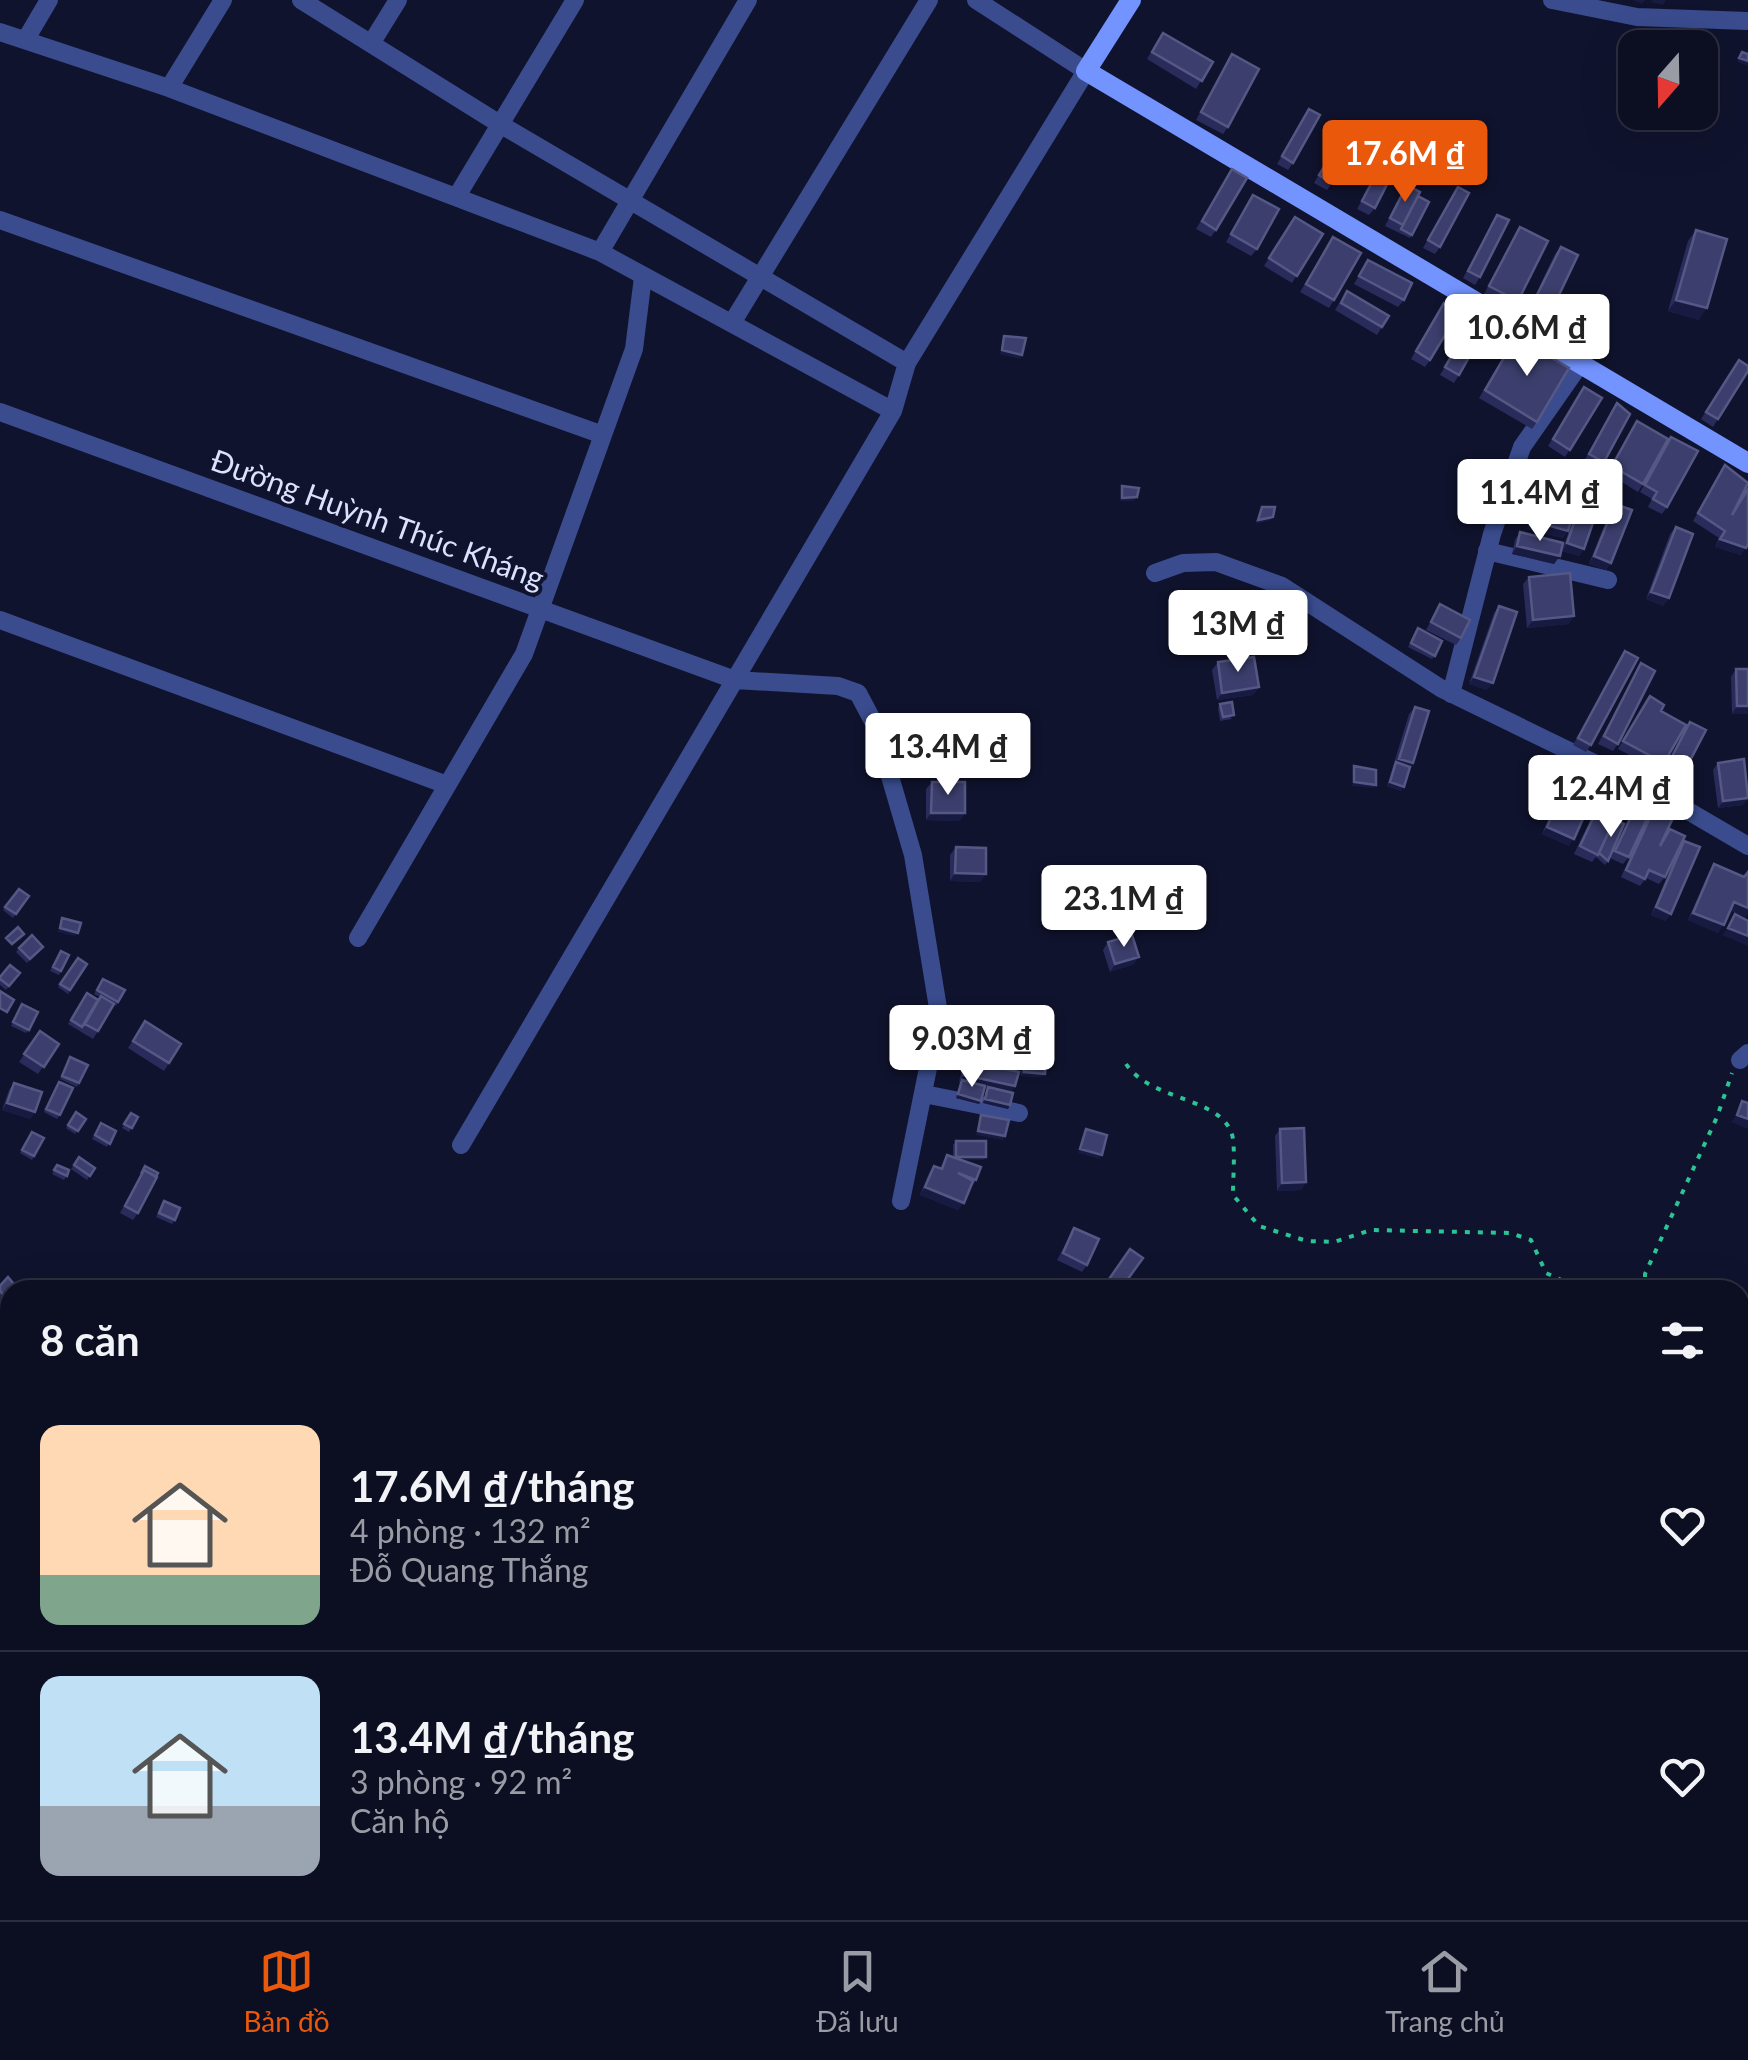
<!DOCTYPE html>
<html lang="vi">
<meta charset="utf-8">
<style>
body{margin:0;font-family:Lato,sans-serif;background:#15172a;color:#f1f3f6;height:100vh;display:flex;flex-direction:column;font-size:38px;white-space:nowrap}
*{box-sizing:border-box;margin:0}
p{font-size:32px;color:#9a9ca5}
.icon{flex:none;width:55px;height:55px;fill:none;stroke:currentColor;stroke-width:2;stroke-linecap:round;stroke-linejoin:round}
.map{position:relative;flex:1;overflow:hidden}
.panel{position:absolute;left:0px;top:1280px;width:1750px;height:640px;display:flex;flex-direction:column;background:#0c0e22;border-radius:30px 30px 0 0;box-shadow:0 10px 40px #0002,0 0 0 2px #2c2e40}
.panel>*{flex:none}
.needle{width:65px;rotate:200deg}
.buttons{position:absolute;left:1618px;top:30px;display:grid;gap:20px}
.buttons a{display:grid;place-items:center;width:100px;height:100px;border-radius:20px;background:#0c0e22;box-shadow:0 10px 40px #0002,0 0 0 2px #2c2e40;font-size:50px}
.price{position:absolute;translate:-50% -85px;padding:0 22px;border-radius:10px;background:#fff;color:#222;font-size:32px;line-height:65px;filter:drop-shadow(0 2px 5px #0008)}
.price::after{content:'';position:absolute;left:50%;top:60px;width:30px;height:22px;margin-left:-15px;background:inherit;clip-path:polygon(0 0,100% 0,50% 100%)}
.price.selected{background:#ea580c;color:#fff}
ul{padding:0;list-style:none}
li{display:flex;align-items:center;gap:30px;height:250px;padding:0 40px}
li+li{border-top:2px solid #2c2e40}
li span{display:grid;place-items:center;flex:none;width:280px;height:200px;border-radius:20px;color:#555}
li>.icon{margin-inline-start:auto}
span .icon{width:120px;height:120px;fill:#fffc;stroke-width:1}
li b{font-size:42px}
h2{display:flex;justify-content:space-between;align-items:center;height:120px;padding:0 40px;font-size:42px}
.dock{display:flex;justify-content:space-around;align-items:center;height:140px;border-top:2px solid #2c2e40;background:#0c0e22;font-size:28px;color:#9a9ca5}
.dock a{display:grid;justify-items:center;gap:5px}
.dock .selected{color:#ea580c}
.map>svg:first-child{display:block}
.green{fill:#13372d}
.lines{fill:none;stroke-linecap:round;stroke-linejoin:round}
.canal{stroke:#09334d;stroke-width:22}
.path{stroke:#2bc494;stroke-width:4;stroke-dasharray:5 8;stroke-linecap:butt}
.street{stroke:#3a4c8e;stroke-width:18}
.secondary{stroke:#7393ff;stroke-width:20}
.wall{fill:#292c5b}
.shaded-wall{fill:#171a41}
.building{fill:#3c3f6d;stroke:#555884;stroke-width:2.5}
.labels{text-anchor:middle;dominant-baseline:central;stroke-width:8;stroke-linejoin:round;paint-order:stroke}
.street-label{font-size:30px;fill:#dce1ff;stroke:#10132d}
</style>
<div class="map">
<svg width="1748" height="1920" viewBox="0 0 1748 1920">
<rect width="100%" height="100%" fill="#10132d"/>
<path class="green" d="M1415 1910H1532V1920L1349 1917Z"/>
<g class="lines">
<path class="canal" d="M0 1543H10
M1740 1820 1748 1819
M663 1910 679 1920
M1078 1920 1128 1910"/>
<path class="path" d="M1126 1064C1152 1103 1226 1096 1233 1139 1235 1157 1233 1177 1233 1195L1259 1226 1307 1241 1334 1242 1371 1230 1510 1233 1531 1240 1546 1273 1583 1290
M1645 1290V1274L1717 1117 1732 1073
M1740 1328 1748 1329"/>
<path class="street" d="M301 0 498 123 907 363
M1552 0 1637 17 1748 21
M0 32 169 88 600 252 893 411
M26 39 49 0
M372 42 398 0
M169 88 223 0
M457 196 575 0
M0 220 603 435
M600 252 748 0
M732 323 929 0
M0 412 735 680 838 686 858 693 875 725 913 855 939 1014 901 1201
M1487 551 1608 580
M1155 573 1183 563 1216 562 1282 586 1442 689 1666 798 1748 846
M0 620 447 785
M1451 694 1492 534 1522 447 1580 364
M358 938 524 654 634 349 643 277
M1740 1060 1748 1053
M924 1094 1019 1113
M461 1145 893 411 907 363 1086 71 976 0
M0 1554H10
M1740 1738 1748 1719
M1740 1835 1748 1833
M633 1910 647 1920
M1227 1920 1293 1910
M1631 1920 1638 1910"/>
<path class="secondary" d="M1131 0 1086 71 1748 463"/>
</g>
<path class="wall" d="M1158 40 1213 62 1196 89 1147 59Z
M1232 54 1228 127 1223 134 1196 120Z
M1309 109 1293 163 1288 170 1277 164Z
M1662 112H1687L1678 131 1658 121Z
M1341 137 1332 183 1327 190 1314 183Z
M1391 146 1375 208 1369 215 1357 209Z
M1232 169 1216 230 1211 237 1196 229Z
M1407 185 1418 196 1412 235 1410 238 1385 226Z
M1458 187 1440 247 1435 254 1423 248Z
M1253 195 1257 249 1251 256 1226 242Z
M1497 215 1480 277 1475 285 1463 278Z
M1295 217 1323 234 1292 283 1264 266Z
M1520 227 1518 301 1513 308 1484 294Z
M1696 230 1699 320 1668 311 1688 241Z
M1333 237 1334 300 1329 308 1300 292Z
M1561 247 1548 318 1543 325 1525 317 1555 254Z
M1368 260 1404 300 1398 307 1354 284Z
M1347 291 1389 316 1377 335 1335 310Z
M1439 311 1430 360 1425 367 1411 359Z
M1473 319 1459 375 1454 383 1440 375Z
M1511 344 1537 422 1532 429 1479 398Z
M1739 360 1748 371 1713 427 1701 419Z
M1579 395 1602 398 1565 457 1548 446Z
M1617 403 1604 462 1599 469 1584 461Z
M1637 421 1643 484 1638 492 1607 473Z
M1671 437 1667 507 1662 514 1648 507 1652 499 1640 492Z
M1725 465 1734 510 1741 555 1715 547 1719 538 1693 521Z
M1527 493 1557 513 1568 531 1563 538 1527 529 1533 512 1522 510 1525 497Z
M1615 504 1611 563 1606 570 1589 564 1610 511Z
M1578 511 1584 549 1579 556 1562 551 1573 519Z
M1676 527 1669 598 1663 606 1646 599 1670 534Z
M1520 532 1554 564 1512 554 1515 540Z
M1529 577 1569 624 1527 628 1523 584Z
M1440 604 1461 638 1456 645 1426 630Z
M1499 606 1487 690 1469 684 1494 613Z
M1274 614 1285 624 1275 636 1264 626Z
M1209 625 1250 648 1245 655 1201 648 1204 632Z
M1416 632 1435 656 1432 659 1408 647Z
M1625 651 1591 745 1586 752 1573 745Z
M1218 662 1259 687 1253 695 1217 700 1212 670Z
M1641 663 1618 744 1613 751 1598 744Z
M1736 669 1748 714H1732L1731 677Z
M1220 704 1232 719 1220 721 1218 708Z
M1644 704 1661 711 1664 763 1658 770 1618 749Z
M1415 707 1413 763 1401 791 1387 786 1409 714Z
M933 722 962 769 957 776 929 777 928 730Z
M1690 722 1682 776 1677 784 1661 775Z
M1718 763 1748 798 1743 805 1718 808 1713 770Z
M1571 770 1578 808 1569 846 1542 834 1566 778Z
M932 782 960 821 926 820V789Z
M1605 793 1614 820 1608 861 1605 865 1596 857 1592 862 1574 854 1600 800Z
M1637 804 1629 857 1623 864 1610 858 1632 811Z
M1653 811 1662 841 1665 877 1659 884 1646 878 1640 886 1621 877 1648 818Z
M1684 841 1666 921 1651 915 1679 848Z
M956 847 981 882 950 881V855Z
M1714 864 1746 917 1730 910 1718 933 1688 920 1709 872Z
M19 889 29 896 13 918 3 910Z
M1108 942 1134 964 1110 972 1103 950Z
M43 947 27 963 16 952 19 948Z
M58 955 61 971 59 975 50 971Z
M78 958 87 964 68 994 58 987Z
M20 973 6 990 0 985V977Z
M103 979 125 990 116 1006 114 1005 93 1039 68 1024 87 993 98 1000 100 997 94 994Z
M20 1008 29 1030 26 1033 11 1026Z
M145 1021 181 1044 164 1071 128 1048Z
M1006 1029 1025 1056 1045 1074 1042 1077 1021 1076 1022 1060H1000L1001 1037Z
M40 1031 59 1044 38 1074 19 1062Z
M70 1057 79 1083 77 1087 60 1079Z
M967 1061 1011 1092 1008 1109 983 1103 987 1088H985L979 1104 956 1098 960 1083 959 1082 962 1068Z
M59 1082 60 1115 57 1119 44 1112Z
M14 1083 35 1112 30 1119 2 1110 9 1090Z
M76 1112 86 1119 75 1134 66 1128Z
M131 1113 138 1117 129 1132 122 1128Z
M101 1123 116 1131 107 1147 92 1139Z
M1280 1129 1306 1182 1301 1190 1277 1191 1275 1136Z
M32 1132 34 1156 32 1160 20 1153Z
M956 1141 986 1157 983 1160H963L976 1180 958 1210 920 1195 929 1173 934 1166 940 1168 947 1155 953 1157V1145Z
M79 1157 95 1168 87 1180 71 1169Z
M57 1165 67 1176 64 1180 52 1174Z
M145 1166 138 1213 133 1220 120 1213Z
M164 1201 175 1220 172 1224 156 1217Z
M1074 1228 1087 1265 1082 1272 1057 1260Z
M1130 1249 1120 1290H1101Z
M0 1286 10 1290V1308L0 1298Z
M25 1910H47L53 1920H25L22 1915Z
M239 1910H254L256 1920H239L237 1912Z
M1571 1910 1586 1914 1581 1920H1579L1569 1914Z"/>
<path class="shaded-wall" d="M1632 0H1645L1642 4Z
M1652 0H1666L1663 5 1651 2Z
M1739 58 1748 61V66L1737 62Z
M1676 300 1707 308 1699 320 1668 311Z
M1002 350 1022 355 1020 359 999 354Z
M1137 497 1134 501H1119L1122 498Z
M1524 506 1535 509 1533 512 1522 510Z
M1273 517 1271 520 1256 524 1258 520Z
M1533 521 1568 531 1563 538 1527 529Z
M1720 539 1746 548 1741 555 1715 547Z
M1567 543 1584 549 1579 556 1562 551Z
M1517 546 1560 556 1554 564 1512 554Z
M1594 556 1611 563 1606 570 1589 564Z
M1651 592 1669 598 1663 606 1646 599Z
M1574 616 1569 624 1527 628 1533 620Z
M1207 641 1250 648 1245 655 1201 648Z
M1474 677 1493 683 1487 690 1469 684Z
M1259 687 1253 695 1217 700 1222 693Z
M1737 706H1748V714H1732Z
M1399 759 1413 763 1408 771 1396 762Z
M934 769H962L957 776 929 777Z
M1354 782 1376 785 1374 788 1351 786Z
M1390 782 1404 787 1401 791 1387 786Z
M1748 798 1743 805 1718 808 1723 801Z
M931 813H965L960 821 926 820Z
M1547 827 1574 839 1569 846 1542 834Z
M955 873 986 874 981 882 950 881Z
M1734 902 1748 908V914L1746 917 1729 909Z
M1656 907 1671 914 1666 921 1651 915Z
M1693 913 1724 925 1718 933 1688 920Z
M60 928 78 933 75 936 57 932Z
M1728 928 1748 936V946L1722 935Z
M1139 957 1134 964 1110 972 1115 964Z
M1006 1053H1028L1022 1060H1000Z
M1024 1072 1045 1074 1042 1077 1021 1076Z
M964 1075 1015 1086 1010 1094 959 1082Z
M958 1094 981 1101 979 1104 956 1098Z
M985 1099 1010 1105 1008 1109 983 1103Z
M7 1103 35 1112 30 1119 2 1110Z
M1737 1115 1748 1119V1129L1731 1122Z
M978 1131 1005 1136 1003 1140 975 1135Z
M1080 1149 1102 1155 1099 1159 1078 1153Z
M956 1157H986L983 1160H953Z
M1306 1182 1301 1190 1277 1191 1282 1183Z
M925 1187 964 1203 958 1210 920 1195Z
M10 1755V1760L0 1765V1760Z"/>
<path class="building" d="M1163 33 1213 62 1202 81 1152 52Z
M1742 52 1748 54V61L1739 58Z
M1232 54 1259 69 1228 127 1201 112Z
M1309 109 1320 115 1293 163 1282 156Z
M1663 112H1687L1681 127 1661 118Z
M1347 129 1360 137 1332 183 1319 175Z
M1391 146 1403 153 1375 208 1362 201Z
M1232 169 1247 178 1216 230 1202 221Z
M1407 185 1420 192 1403 225 1390 218Z
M1458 187 1469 193 1440 247 1428 240Z
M1253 195 1279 209 1257 249 1231 234Z
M1418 196 1429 202 1412 235 1401 229Z
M1497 215 1509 220 1480 277 1468 271Z
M1295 217 1323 234 1297 276 1269 258Z
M1520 227 1548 241 1518 301 1489 286Z
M1696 230 1727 239 1707 308 1676 300Z
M1333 237 1361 253 1334 300 1306 284Z
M1561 247 1578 255 1548 318 1530 309Z
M1368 260 1412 283 1404 300 1359 276Z
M1347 291 1389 316 1382 327 1341 303Z
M1444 303 1459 312 1430 360 1416 351Z
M1473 319 1486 327 1459 375 1445 367Z
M1004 336 1026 338 1022 355 1002 350Z
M1516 337 1569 368 1537 422 1485 390Z
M1739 360 1748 366V371L1718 419 1706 412Z
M1584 387 1602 398 1570 450 1553 439Z
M1617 403 1630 414 1604 462 1589 454Z
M1637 421 1668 439 1643 484 1612 466Z
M1671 437 1698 451 1667 507 1653 499 1657 492 1645 485Z
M1725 465 1748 483 1732 515 1748 489V544L1746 548 1720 539 1725 531 1698 513Z
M1122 486 1139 488 1137 497 1122 498Z
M1527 493 1560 501 1557 513 1536 507V509L1524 506Z
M1615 504 1632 510 1611 563 1594 556Z
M1262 507H1275L1273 517 1258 520Z
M1536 507 1572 517 1568 531 1533 521Z
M1578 511 1595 517 1584 549 1567 543Z
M1676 527 1693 534 1669 598 1651 592Z
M1520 532 1563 543 1560 556 1517 546Z
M1570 573 1574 616 1533 620 1529 577Z
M1440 604 1470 620 1461 638 1431 622Z
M1499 606 1517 612 1493 683 1474 677Z
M1274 614 1285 624 1277 632 1266 623Z
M1209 625 1252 631 1250 648 1207 641Z
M1418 628 1442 641 1435 656 1411 643Z
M1625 651 1638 658 1591 745 1578 738Z
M1254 657 1259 687 1222 693 1218 662Z
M1641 663 1655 671 1618 744 1604 736Z
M1736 669H1748V706H1737Z
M1650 696 1664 705 1661 711 1686 725 1664 763 1623 741Z
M1232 702 1234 715 1223 717 1220 704Z
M1415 707 1429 711 1413 763 1399 759Z
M933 722H960L962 769H934Z
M1690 722 1706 730 1682 776 1666 768Z
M1744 759 1748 798 1723 801 1718 763Z
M1396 762 1410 767 1404 787 1390 782Z
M1354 766 1376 770V785L1354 782Z
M1571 770 1590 779 1578 808 1586 812 1574 839 1547 827Z
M932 782H965V813H931Z
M1605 793 1623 802 1598 855 1580 846Z
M1637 804 1651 810 1629 857 1615 851Z
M1653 811 1672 820 1660 846 1670 829 1685 836 1665 877 1649 870 1645 879 1626 870Z
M1614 820 1624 824 1608 861 1599 853Z
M1684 841 1700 847 1671 914 1656 907Z
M956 847 986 848V874L955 873Z
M1714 864 1744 877 1748 872V908L1734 902 1724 925 1693 913Z
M19 889 29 896 16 914 5 907Z
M1735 914 1748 921V936L1728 928Z
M62 918 81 923 78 933 60 928Z
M18 927 24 934 12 944 6 938Z
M32 935 43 947 30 959 19 948Z
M1132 935 1139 957 1115 964 1108 942Z
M61 951 69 955 61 971 53 967Z
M78 958 87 964 70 990 60 984Z
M10 965 20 973 9 986 0 979V977Z
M103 979 125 990 118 1002 97 990Z
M0 991 14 1000 7 1012 0 1008Z
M87 993 98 1000 82 1027 71 1020Z
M101 996 114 1004 98 1031 85 1024Z
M22 1004 38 1012 29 1030 13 1022Z
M145 1021 181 1044 169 1063 133 1041Z
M1006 1029H1027L1028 1053H1006Z
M40 1031 59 1044 44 1067 24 1054Z
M1025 1056 1046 1058 1045 1074 1024 1072Z
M70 1057 88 1065 79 1083 62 1076Z
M967 1061 1019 1072 1015 1086 964 1075Z
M962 1080 985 1086 981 1101 958 1094Z
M59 1082 73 1088 60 1115 46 1109Z
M14 1083 42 1092 35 1112 7 1103Z
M988 1087 1013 1093 1010 1105 985 1099Z
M1742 1101 1748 1103V1119L1737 1115Z
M76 1112 86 1119 78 1131 68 1125Z
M131 1113 138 1117 132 1128 124 1124Z
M981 1115 1009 1120 1005 1136 978 1131Z
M101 1123 116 1131 110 1144 95 1135Z
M1304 1128 1306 1182 1282 1183 1280 1129Z
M1086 1129 1107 1135 1102 1155 1080 1149Z
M32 1132 44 1138 34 1156 22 1150Z
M956 1141H986V1157H956Z
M947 1155 981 1167 976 1180 958 1173 973 1181 964 1203 925 1187 934 1166 942 1169Z
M79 1157 95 1168 90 1176 74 1165Z
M57 1165 69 1170 67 1176 54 1170Z
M145 1166 158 1173 156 1177 144 1170 141 1174Z
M144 1170 157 1177 138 1213 125 1206Z
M164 1201 180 1208 175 1220 159 1213Z
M1074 1228 1099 1239 1087 1265 1063 1253Z
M1130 1249 1143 1258 1120 1290H1118L1107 1282Z
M8 1277 19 1290H10V1302L0 1291V1286Z
M0 1637 10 1655 0 1661Z
M10 1728V1755L0 1760V1732Z
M29 1910H47L53 1920H35Z
M244 1910H254L256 1920H246Z
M417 1910H428L431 1920H385Z
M1552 1910H1556L1573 1920H1546Z
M1571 1910H1588L1589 1911 1583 1917Z
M1687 1910H1738L1748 1917V1920H1680Z"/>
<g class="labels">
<g class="street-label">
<text transform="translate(378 518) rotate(20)">Đường Huỳnh Thúc Kháng</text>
</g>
</g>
</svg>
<div class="buttons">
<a><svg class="needle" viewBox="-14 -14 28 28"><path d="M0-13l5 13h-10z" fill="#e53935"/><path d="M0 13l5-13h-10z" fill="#9a9ca5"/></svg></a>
</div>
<b class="price selected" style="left:1405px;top:205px">17.6M ₫</b>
<b class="price" style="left:1527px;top:379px">10.6M ₫</b>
<b class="price" style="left:1540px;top:544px">11.4M ₫</b>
<b class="price" style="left:1238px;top:675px">13M ₫</b>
<b class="price" style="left:948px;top:798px">13.4M ₫</b>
<b class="price" style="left:1611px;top:840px">12.4M ₫</b>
<b class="price" style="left:1124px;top:950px">23.1M ₫</b>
<b class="price" style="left:972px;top:1090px">9.03M ₫</b>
<section class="panel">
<h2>8 căn<svg class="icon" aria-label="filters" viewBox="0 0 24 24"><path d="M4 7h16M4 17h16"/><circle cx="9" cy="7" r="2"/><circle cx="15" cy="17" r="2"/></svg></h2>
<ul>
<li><span style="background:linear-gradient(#ffd9b3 75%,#7fa58c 0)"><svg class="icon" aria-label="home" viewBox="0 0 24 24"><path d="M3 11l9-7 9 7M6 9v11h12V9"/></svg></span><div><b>17.6M ₫/tháng</b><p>4 phòng · 132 m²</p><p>Đỗ Quang Thắng</p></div><svg class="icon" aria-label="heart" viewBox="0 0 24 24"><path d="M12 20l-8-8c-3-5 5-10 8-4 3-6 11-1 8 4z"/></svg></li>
<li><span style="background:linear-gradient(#bfe0f5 65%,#9aa5b1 0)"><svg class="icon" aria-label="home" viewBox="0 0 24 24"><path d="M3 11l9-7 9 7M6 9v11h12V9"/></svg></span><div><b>13.4M ₫/tháng</b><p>3 phòng · 92 m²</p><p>Căn hộ</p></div><svg class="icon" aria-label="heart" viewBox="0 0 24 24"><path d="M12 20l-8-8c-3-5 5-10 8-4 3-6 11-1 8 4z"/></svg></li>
</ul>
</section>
</div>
<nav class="dock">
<a class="selected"><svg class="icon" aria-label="map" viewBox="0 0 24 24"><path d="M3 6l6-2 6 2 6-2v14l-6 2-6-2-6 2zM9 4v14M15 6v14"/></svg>Bản đồ</a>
<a><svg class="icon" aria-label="saved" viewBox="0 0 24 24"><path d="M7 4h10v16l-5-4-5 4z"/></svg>Đã lưu</a>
<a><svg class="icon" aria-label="home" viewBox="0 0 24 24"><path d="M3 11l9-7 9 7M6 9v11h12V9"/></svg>Trang chủ</a>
</nav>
